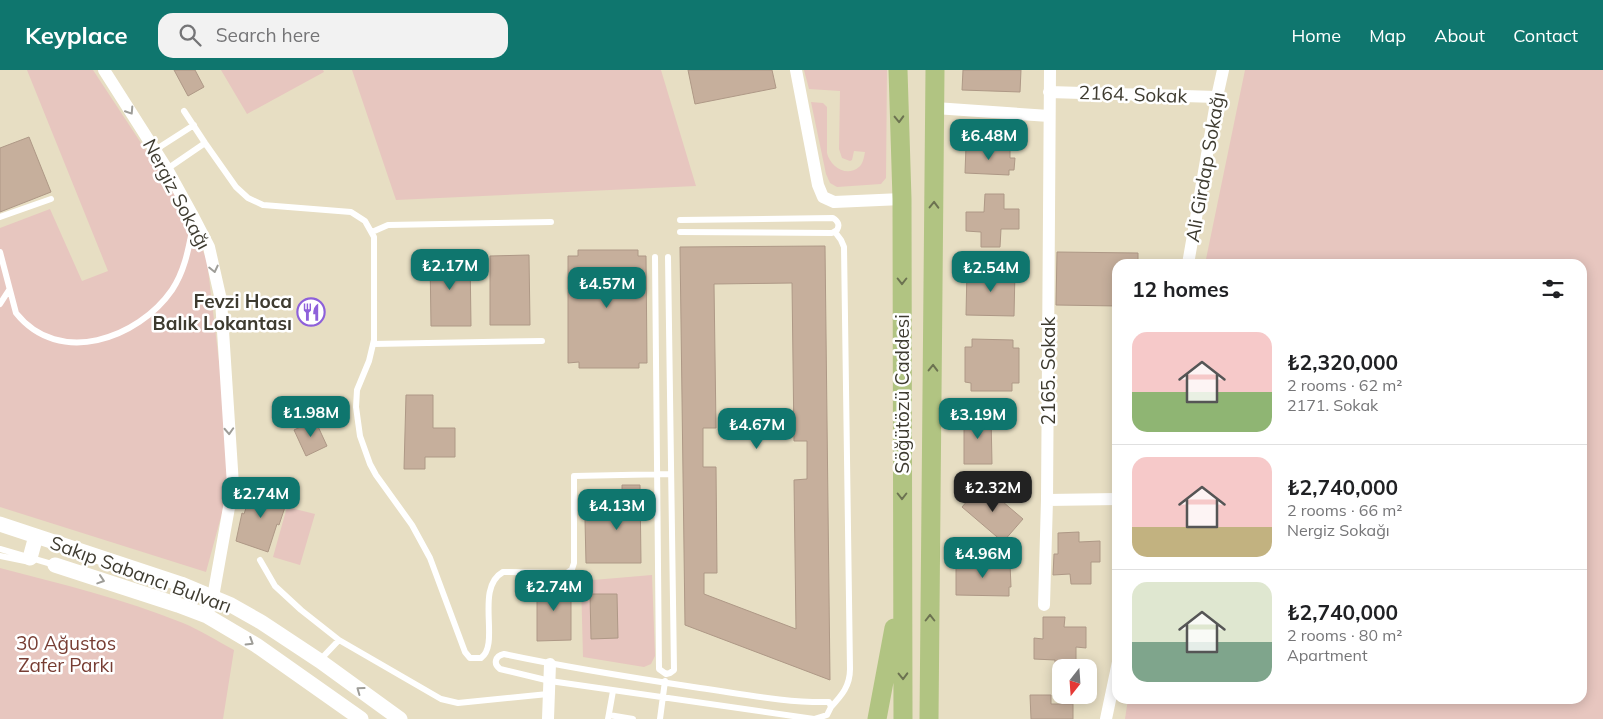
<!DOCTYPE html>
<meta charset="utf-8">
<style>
body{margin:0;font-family:Mulish,sans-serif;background:#f2f2f2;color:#202124;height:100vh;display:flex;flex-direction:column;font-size:19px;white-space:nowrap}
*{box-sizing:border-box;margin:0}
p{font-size:16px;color:#757577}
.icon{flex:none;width:28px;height:28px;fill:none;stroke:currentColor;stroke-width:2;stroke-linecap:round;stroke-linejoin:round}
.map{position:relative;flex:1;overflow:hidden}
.details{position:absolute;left:1112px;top:189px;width:475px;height:445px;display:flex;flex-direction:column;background:#fff;border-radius:15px;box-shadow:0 2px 12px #0003}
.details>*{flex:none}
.needle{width:32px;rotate:197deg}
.controls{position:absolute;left:1052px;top:589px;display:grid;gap:10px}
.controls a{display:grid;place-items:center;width:45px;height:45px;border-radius:10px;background:#fff;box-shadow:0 2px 12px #0003;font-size:25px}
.price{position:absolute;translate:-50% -42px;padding:0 11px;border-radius:10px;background:#0f766e;color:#fff;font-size:16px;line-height:32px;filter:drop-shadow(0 1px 2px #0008)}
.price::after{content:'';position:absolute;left:50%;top:30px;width:15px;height:11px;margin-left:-8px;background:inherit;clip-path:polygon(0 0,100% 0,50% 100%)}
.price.active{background:#222;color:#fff}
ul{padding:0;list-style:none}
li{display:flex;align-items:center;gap:15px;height:125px;padding:0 20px}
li+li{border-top:1px solid #e0e0e0}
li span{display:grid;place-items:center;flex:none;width:140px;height:100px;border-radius:15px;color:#555}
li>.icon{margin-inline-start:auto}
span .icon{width:60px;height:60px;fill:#fffc;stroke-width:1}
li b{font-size:21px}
h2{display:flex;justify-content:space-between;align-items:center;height:60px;padding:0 20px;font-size:21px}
header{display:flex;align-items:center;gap:30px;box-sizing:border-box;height:70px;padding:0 25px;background:#0f766e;color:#fff}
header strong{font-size:24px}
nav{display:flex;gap:28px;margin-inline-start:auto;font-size:18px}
.search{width:350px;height:45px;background:#f2f2f2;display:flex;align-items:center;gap:12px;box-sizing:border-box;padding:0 18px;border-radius:15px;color:#757577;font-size:19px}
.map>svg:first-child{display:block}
.green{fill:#e7c6bf}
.building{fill:#c6af9c;stroke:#ae9886;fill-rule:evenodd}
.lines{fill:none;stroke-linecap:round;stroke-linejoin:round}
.service{stroke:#fff;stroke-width:6}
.minor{stroke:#fff;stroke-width:12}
.tertiary{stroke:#fff;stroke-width:15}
.primary{stroke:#b1c482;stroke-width:19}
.oneway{stroke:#9e9d98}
.oneway2{stroke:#6c7251}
.labels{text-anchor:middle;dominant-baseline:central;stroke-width:5;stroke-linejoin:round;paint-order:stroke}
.street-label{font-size:19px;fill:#3e3b30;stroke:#fff}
.poi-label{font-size:19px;font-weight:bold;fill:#3e3b30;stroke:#fff;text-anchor:end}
.park-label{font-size:19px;fill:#773d33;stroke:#fff}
</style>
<header>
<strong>Keyplace</strong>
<div class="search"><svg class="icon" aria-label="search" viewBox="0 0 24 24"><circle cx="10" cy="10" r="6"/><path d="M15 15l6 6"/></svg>Search here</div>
<nav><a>Home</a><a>Map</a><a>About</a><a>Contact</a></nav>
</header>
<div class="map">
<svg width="1603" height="649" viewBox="0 0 1603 649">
<rect width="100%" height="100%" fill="#e7dec3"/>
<path class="green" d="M27 0H93L172 120 198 168 207 191 222 317 228 413 222 443 206 502 0 437V158L50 139 82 211 108 201Z
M221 0H323L324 2 247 44Z
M352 0H661L696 116 396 130Z
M804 0H887L886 108 881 114 837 117 830 113 826 104 811 32 823 33 827 37V83C830 96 846 108 859 97 863 94 864 87 865 82L854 81 852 90 850 91 842 88 839 79 840 21 809 19Z
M1245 0H1603V649H1125L1128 629H1582V194H1205Z
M287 437 315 444 300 495 273 487Z
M0 498C61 514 124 529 183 553 200 560 217 571 234 580L223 649H0Z
M652 505 655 586 651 594 644 597 583 587 581 511Z"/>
<path class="building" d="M174 0H195L204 17 188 26Z
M688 0H772L776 18 695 34Z
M963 0H1021L1020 22 962 20Z
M29 67 51 122 0 142V78Z
M966 76 1010 78V88H1015L1014 100H1009V105L965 103Z
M985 124H1004V139H1019V159H1001L1000 177H981V162L966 161V142H984Z
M825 176 830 610 685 555 680 177ZM792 213 794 371H807V409L794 410 796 559 704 524V503H717L716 397H703V358H716L714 214Z
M578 180H638V186H646L647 293H639V298H579V292L568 293V186H578Z
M1057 182 1138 183V194H1118V236L1056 235Z
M529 185 530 255H490V186Z
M430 186H470L471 256H431Z
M967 199 1015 200 1014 246 966 245Z
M972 269 1013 270V278H1019V313H1012V321H971V313L965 312V277H972Z
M406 325H433V358H455V387H425V399H404Z
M964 346H991L992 394H964Z
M315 350 327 376 306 386 294 360Z
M982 414 1023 449 1003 472 962 437Z
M622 415H640L641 493H586L585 450H612L611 421H622Z
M253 417 288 428 279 455 277 454 268 482 236 471 242 443 244 444Z
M1079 462V472L1100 471V492H1091V514H1071L1070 504 1053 505 1054 484H1058V463Z
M956 493 1010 494 1011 517H1009V526L956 525Z
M571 512V570L537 571V513Z
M590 524H617L618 568 591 569Z
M1043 547H1065L1064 557H1086V578L1076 577V598H1055V590L1034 589V568L1043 569Z
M1030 625H1051V634H1073V649H1031Z"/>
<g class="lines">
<path class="service" d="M184 41 205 73 236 117 248 128 263 135 351 142 365 151 374 167V270L369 291 357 320 356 337 360 366 370 394 376 405 412 455 430 488 465 582 470 588H481C501 574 474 518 503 502L567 503 572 499 574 493V406L670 404
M155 80 194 55
M167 99 205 73
M0 147 51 129
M680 150 833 148C838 151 840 155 837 160L832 163 680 162
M372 162 388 155 551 152
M0 182 16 243C59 297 138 269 172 220 186 199 189 175 194 151
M655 187 659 599 666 604 670 603 674 600 668 187
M0 234 9 220
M373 274 542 271
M0 479 55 495
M0 486 30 492
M260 490 275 516 301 540 339 570
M504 584C569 598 634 608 700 618 743 624 786 633 829 632L831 637 827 645 814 649 550 611 500 599C493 594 495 586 504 584Z
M320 590 339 570 441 629 458 633 548 624
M831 637C842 625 850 616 850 599L844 177 841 170 835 162
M609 645 633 649
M608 649 613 621
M660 649 665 611"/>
<path class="minor" d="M104 0 167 99 194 148 209 177 221 230 233 415 213 527 207 546
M796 0 818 115 823 127 834 132 902 129
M1049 22 1217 27
M935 38 1049 46
M1188 194 1217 27 1223 0
M1047 430 1118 429
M1044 535 1047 430 1050 0
M548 649 550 594
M1106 649 1118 592"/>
<path class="tertiary" d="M0 454 181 514 231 535 261 552 320 591 400 649
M30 488 36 466
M55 495 178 535 207 546 256 575 361 649"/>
<path class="primary" d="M898 0 902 129 903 649
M877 649 894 558
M929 649 935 0"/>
</g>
<defs><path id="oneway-chevron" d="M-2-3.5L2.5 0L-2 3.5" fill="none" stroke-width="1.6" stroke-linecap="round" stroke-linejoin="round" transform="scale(1.25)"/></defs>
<g class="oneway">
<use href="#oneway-chevron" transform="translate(130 41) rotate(57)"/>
<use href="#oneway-chevron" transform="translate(214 199) rotate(77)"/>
<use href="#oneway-chevron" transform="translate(229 361) rotate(87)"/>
<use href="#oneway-chevron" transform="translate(101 510) rotate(18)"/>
<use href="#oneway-chevron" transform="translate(250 572) rotate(32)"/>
<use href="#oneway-chevron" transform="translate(360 620) rotate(-144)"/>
</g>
<g class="oneway2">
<use href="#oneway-chevron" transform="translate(899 49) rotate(88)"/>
<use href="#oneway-chevron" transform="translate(934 135) rotate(-89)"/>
<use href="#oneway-chevron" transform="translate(902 211) rotate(90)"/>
<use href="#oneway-chevron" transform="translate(933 298) rotate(-89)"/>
<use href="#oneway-chevron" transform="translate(902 426) rotate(90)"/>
<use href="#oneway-chevron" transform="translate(930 548) rotate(-90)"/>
<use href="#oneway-chevron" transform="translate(903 606) rotate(89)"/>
</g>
<defs>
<g id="restaurant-ring" transform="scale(1.4375)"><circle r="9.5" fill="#fff" stroke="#8e60da" stroke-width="1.5"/><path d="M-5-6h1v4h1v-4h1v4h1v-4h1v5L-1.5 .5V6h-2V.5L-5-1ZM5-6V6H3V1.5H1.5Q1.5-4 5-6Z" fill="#8e60da"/></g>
</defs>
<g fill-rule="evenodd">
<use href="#restaurant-ring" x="311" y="242"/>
</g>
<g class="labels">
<g class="street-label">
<text transform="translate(1133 24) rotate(2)">2164. Sokak</text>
<text transform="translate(1205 97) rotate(-80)">Ali Girdap Sokağı</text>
<text transform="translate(177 124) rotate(62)">Nergiz Sokağı</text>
<text transform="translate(1048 301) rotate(-90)">2165. Sokak</text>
<text transform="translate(902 324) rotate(-90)">Söğütözü Caddesi</text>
<text transform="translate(141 504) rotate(20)">Sakıp Sabancı Bulvarı</text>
</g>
<g class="poi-label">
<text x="292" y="231">Fevzi Hoca<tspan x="292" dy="22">Balık Lokantası</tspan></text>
</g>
<g class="park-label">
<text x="66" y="573">30 Ağustos<tspan x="66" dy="22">Zafer Parkı</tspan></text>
</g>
</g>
</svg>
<div class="controls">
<a><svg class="needle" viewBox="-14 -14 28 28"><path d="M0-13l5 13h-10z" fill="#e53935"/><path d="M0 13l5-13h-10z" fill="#757577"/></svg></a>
</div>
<b class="price" style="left:989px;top:91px">₺6.48M</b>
<b class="price" style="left:450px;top:221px">₺2.17M</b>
<b class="price" style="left:991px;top:223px">₺2.54M</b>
<b class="price" style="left:607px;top:239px">₺4.57M</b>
<b class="price" style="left:311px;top:368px">₺1.98M</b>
<b class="price" style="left:978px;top:370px">₺3.19M</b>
<b class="price" style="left:757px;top:380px">₺4.67M</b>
<b class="price active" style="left:993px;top:443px">₺2.32M</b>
<b class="price" style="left:261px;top:449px">₺2.74M</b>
<b class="price" style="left:617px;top:461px">₺4.13M</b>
<b class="price" style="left:983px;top:509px">₺4.96M</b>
<b class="price" style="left:554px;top:542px">₺2.74M</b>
<section class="details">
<h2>12 homes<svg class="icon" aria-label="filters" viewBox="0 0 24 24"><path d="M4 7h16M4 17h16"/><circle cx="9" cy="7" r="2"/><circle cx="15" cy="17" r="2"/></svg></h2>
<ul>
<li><span style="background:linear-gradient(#f6c9c9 60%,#8fb573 0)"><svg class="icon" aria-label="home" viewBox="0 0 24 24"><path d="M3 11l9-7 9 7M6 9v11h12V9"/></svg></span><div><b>₺2,320,000</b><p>2 rooms · 62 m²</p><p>2171. Sokak</p></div></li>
<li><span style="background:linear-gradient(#f6c9c9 70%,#c2b280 0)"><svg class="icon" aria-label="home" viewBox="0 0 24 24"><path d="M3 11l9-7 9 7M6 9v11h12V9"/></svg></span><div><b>₺2,740,000</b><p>2 rooms · 66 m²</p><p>Nergiz Sokağı</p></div></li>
<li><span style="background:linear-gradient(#dfe7d0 60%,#7fa58c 0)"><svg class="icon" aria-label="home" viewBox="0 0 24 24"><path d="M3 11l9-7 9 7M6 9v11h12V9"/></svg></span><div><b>₺2,740,000</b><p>2 rooms · 80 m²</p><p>Apartment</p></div></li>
</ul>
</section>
</div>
